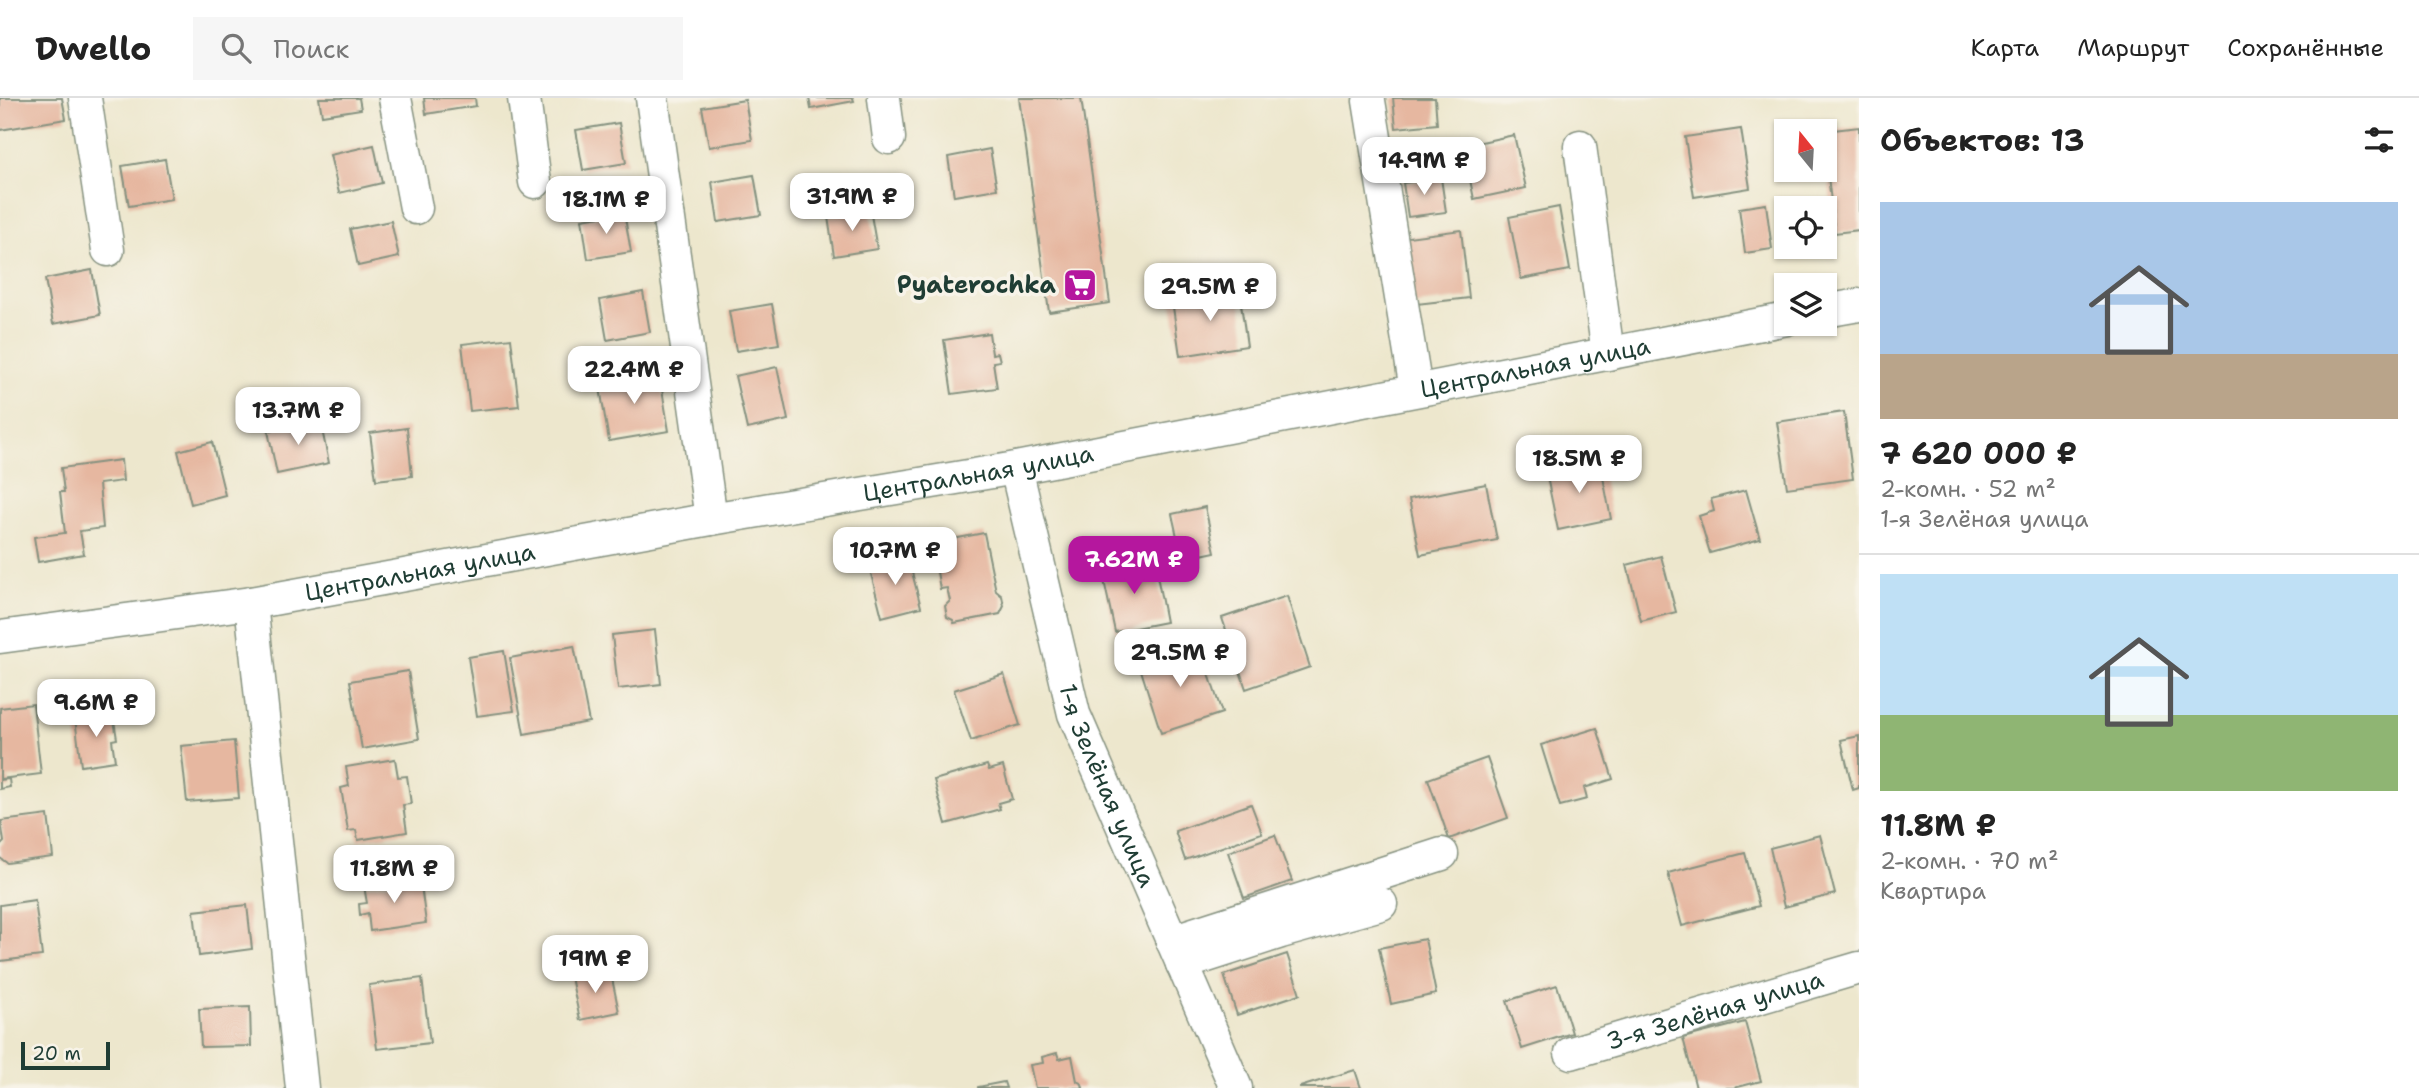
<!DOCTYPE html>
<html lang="ru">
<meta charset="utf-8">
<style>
body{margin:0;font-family:"Shantell Sans",sans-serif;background:#f6f6f6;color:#222;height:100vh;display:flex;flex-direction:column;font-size:26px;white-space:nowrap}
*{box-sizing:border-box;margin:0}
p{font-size:23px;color:#767676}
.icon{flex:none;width:38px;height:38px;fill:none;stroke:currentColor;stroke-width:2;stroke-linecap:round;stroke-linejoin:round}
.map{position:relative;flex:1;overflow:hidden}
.drawer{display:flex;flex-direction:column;background:#fff;width:560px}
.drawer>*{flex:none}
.needle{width:46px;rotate:342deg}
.fabs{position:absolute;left:1774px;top:21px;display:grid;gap:14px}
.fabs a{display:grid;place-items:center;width:63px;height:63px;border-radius:0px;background:#fff;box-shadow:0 2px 5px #0004;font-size:35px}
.scale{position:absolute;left:21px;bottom:18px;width:89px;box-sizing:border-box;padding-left:7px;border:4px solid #1f3d34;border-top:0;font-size:19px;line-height:24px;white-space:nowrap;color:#1f3d34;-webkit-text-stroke:5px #f7f3e8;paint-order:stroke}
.price{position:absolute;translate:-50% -60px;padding:0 16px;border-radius:14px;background:#fff;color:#222;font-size:23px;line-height:46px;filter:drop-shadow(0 2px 4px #0008)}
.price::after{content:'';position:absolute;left:50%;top:42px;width:21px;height:16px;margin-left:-10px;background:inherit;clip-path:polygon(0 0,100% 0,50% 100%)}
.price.active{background:#b5179e;color:#fff}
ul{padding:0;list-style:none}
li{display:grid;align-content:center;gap:14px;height:371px;padding:0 21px}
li+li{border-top:2px solid #e0e0e0}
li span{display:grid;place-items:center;height:217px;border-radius:0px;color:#555}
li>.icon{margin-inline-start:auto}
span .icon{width:126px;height:126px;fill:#fffc;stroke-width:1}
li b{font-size:30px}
h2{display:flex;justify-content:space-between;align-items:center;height:84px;padding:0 21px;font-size:30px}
header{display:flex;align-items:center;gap:42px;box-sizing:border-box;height:98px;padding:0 35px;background:#fff;border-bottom:2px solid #e0e0e0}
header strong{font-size:33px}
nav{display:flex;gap:38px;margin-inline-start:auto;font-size:24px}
.search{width:490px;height:63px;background:#f6f6f6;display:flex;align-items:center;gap:18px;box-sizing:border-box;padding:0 24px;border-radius:0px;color:#767676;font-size:26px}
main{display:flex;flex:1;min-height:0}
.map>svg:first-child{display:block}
.building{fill:#e6b7a0}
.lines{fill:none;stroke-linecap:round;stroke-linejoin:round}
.minor-casing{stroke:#869280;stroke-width:35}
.minor{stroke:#fff;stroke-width:32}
.labels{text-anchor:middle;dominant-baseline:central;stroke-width:7;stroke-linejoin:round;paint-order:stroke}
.poi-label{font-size:24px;font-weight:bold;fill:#1f3d34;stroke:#f7f3e8;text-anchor:end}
.street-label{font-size:24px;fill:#1f3d34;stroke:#f7f3e8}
</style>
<header>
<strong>Dwello</strong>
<div class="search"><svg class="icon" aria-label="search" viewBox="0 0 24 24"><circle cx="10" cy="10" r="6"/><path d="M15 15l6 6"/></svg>Поиск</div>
<nav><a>Карта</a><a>Маршрут</a><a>Сохранённые</a></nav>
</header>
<main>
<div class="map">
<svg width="1859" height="990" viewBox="0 0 1859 990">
<rect width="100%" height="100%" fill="#f7f3e8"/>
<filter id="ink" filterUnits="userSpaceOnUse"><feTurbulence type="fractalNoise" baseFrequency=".0143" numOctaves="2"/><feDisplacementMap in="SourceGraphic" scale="14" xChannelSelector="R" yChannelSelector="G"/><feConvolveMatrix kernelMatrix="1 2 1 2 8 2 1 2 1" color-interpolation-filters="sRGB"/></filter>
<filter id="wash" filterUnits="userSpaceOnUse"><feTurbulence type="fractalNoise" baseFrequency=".00686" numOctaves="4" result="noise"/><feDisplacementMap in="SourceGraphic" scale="28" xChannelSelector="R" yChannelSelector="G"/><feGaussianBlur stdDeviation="1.57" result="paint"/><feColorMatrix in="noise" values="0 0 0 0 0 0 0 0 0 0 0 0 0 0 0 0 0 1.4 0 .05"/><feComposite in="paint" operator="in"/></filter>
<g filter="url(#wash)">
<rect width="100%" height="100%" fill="#ede7cd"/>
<g id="blocks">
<path class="building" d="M0 0H62L66 21 0 32Z
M319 0H359L361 11 322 17Z
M424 0H475L476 8 426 16Z
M809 0H853L854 3 811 11Z
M1019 0H1081L1110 205 1049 214Z
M1393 0H1435L1437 26 1396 30Z
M745 2 752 42 709 49 702 9Z
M619 25 626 65 583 72 576 32Z
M1859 29V132L1835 135 1825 55V33Z
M1741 31 1750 90 1694 99 1685 39Z
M1514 37 1526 90 1474 101 1463 48Z
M374 47 382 85 339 95 330 57Z
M990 51 997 91 954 98 948 59Z
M165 61 172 101 129 108 122 68Z
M754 77 761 117 718 124 712 84Z
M1441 80 1446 114 1408 119 1403 85Z
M1766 106 1772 151 1745 155 1739 110Z
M1559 109 1570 172 1521 181 1509 119Z
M870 111 877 151 834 158 828 119Z
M624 114 631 154 588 161 582 121Z
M391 123 399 159 358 168 350 131Z
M1461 132 1469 200 1408 207 1400 140Z
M92 172 100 217 53 226 45 181Z
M1239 192 1247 248 1180 258 1172 202Z
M643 194 650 234 607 242 600 202Z
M772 206 779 246 736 253 729 213Z
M989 235 992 256 998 255 1000 263 993 264 997 290 952 296 944 242Z
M511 240 519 308 470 313 462 246Z
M777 269 788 322 747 331 735 278Z
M659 274 669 333 609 343 599 284Z
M1844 314 1853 381 1787 390 1777 324Z
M320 322 329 365 277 376 268 333Z
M407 330 412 378 376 382 370 335Z
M212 344 225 397 191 406 178 353Z
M121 362 123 383 99 386 103 430 80 433 84 456 38 464 34 439 65 435 60 394H64L61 370Z
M1600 363 1611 421 1558 432 1546 374Z
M1486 386 1497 442 1420 457 1409 401Z
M1746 392 1760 441 1710 455 1699 418 1714 413 1711 401Z
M1205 409 1215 454 1182 461 1172 416Z
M984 435 996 493 1002 498 1004 508 1000 516 954 525 953 522 947 519 945 508 950 503 947 490 940 491 932 445Z
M1661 458 1676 514 1641 523 1627 467Z
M908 459 921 509 882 519 869 468Z
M1154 462 1166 524 1115 534 1102 473Z
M1287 498 1310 569 1246 591 1222 520Z
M655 532 661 586 618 591 612 537Z
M1199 546 1222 615 1161 635 1139 566Z
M574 548 589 624 524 636 510 560Z
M504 553 514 613 477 618 468 559Z
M408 573 419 641 362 651 350 583Z
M1004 576 1020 627 971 643 954 592Z
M33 606 41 676 0 681V610Z
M113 616 117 641 112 642 115 663 81 668 75 620Z
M1597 630 1613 681 1584 690 1587 701 1560 708 1541 647Z
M1859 638V690L1853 692 1841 642Z
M234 643 239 700 187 704 181 648Z
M1487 660 1508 720 1449 741 1428 681Z
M395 661 398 679 407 678 411 706 403 707 407 734 358 742 356 732 348 733 341 690 349 688 346 669Z
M987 667 989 672 1003 668 1012 701 998 705 1000 711 946 726 934 682Z
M9 681 10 689 0 691V682Z
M1251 706 1262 735 1185 762 1175 733Z
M48 717 53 759 7 765 0 760V748L4 744 1 723Z
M1275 737 1292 783 1244 800 1228 754Z
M1820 737 1835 796 1784 809 1770 750Z
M1745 755 1759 808 1682 828 1668 775Z
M420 780 426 825 370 833 368 815 360 817 359 806 367 805 364 788Z
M35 802 42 858 0 863V807Z
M247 807 252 851 199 858 194 813Z
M1425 841 1436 896 1391 906 1379 850Z
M1287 856 1300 896 1237 917 1224 877Z
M610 871 619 914 580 922 571 879Z
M422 880 430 945 377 951 369 887Z
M1557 887 1572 935 1522 951 1507 903Z
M250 909 251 948 201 949 199 911Z
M1745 924 1761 983 1734 990H1696L1683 940Z
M1057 955 1059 961 1072 958 1077 983 1082 986 1083 990H1035L1030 967 1043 965 1042 959Z
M1355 972 1361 990H1300V989Z
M1004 984 1006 990H978V989Z"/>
</g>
</g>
<g filter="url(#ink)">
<use href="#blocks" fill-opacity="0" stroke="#869280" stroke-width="2"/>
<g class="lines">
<g class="minor-casing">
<g id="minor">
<path d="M85 0 108 152"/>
<path d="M395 0 416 110"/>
<path d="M524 0 535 84"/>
<path d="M652 0 711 421"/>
<path d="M884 0 889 40"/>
<path d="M1369 3 1416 292"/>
<path d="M1580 48 1608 256"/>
<path d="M1825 213 1859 207"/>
<path id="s1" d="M1016 370 1074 616 1236 990"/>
<path d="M251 505 302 990"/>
<path id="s2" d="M0 539 251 505 711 421 1016 370 1787 221"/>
<path d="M1172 843 1442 756"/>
<path d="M1182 866 1281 834 1381 806"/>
<path id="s3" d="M1571 955 1859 870"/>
</g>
</g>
<use href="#minor" class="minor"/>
</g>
</g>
<defs>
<g id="supermarket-square" transform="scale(1.75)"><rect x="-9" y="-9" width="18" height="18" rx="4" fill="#b5179e" stroke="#f7f3e8"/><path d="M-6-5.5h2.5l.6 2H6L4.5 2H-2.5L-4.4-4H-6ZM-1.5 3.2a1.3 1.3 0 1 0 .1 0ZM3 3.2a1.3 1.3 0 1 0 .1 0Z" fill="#fff"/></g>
</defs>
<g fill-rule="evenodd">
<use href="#supermarket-square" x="1080" y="187"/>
</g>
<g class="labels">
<g class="poi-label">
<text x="1056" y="187">Pyaterochka</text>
</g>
<g class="street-label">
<text stroke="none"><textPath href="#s2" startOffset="1559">Центральная улица</textPath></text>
<text stroke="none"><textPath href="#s2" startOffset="992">Центральная улица</textPath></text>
<text stroke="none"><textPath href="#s2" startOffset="425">Центральная улица</textPath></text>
<text stroke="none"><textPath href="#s1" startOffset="331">1-я Зелёная улица</textPath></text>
<text stroke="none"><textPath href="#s3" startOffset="150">3-я Зелёная улица</textPath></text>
</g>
</g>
</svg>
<div class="fabs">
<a><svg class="needle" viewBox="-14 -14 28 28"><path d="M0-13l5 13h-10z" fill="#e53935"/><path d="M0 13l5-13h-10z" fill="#767676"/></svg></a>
<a><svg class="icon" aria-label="locate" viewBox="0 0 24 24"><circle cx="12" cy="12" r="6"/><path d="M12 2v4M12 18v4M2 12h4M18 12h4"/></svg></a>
<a><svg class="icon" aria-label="layers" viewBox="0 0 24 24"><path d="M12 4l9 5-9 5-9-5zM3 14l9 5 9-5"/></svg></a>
</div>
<div class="scale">20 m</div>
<b class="price" style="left:1424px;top:99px">14.9M ₽</b>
<b class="price" style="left:852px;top:135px">31.9M ₽</b>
<b class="price" style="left:606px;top:138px">18.1M ₽</b>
<b class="price" style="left:1210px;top:225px">29.5M ₽</b>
<b class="price" style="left:634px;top:308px">22.4M ₽</b>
<b class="price" style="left:298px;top:349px">13.7M ₽</b>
<b class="price" style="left:1579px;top:397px">18.5M ₽</b>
<b class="price" style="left:895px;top:489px">10.7M ₽</b>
<b class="price active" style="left:1134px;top:498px">7.62M ₽</b>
<b class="price" style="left:1180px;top:591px">29.5M ₽</b>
<b class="price" style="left:96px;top:641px">9.6M ₽</b>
<b class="price" style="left:394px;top:807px">11.8M ₽</b>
<b class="price" style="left:595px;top:897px">19M ₽</b>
</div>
<section class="drawer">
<h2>Объектов: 13<svg class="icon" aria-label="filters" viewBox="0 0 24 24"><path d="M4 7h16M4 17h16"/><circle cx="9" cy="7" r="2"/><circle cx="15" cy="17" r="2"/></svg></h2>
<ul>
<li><span style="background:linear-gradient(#a9c7e8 70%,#b9a48a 0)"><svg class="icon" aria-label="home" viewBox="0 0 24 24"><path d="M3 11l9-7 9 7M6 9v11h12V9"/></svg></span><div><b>7 620 000 ₽</b><p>2-комн. · 52 m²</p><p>1-я Зелёная улица</p></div></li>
<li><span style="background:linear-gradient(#bfe0f5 65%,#8fb573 0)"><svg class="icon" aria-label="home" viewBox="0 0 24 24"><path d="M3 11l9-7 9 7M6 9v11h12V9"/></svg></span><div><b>11.8M ₽</b><p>2-комн. · 70 m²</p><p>Квартира</p></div></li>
</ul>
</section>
</main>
